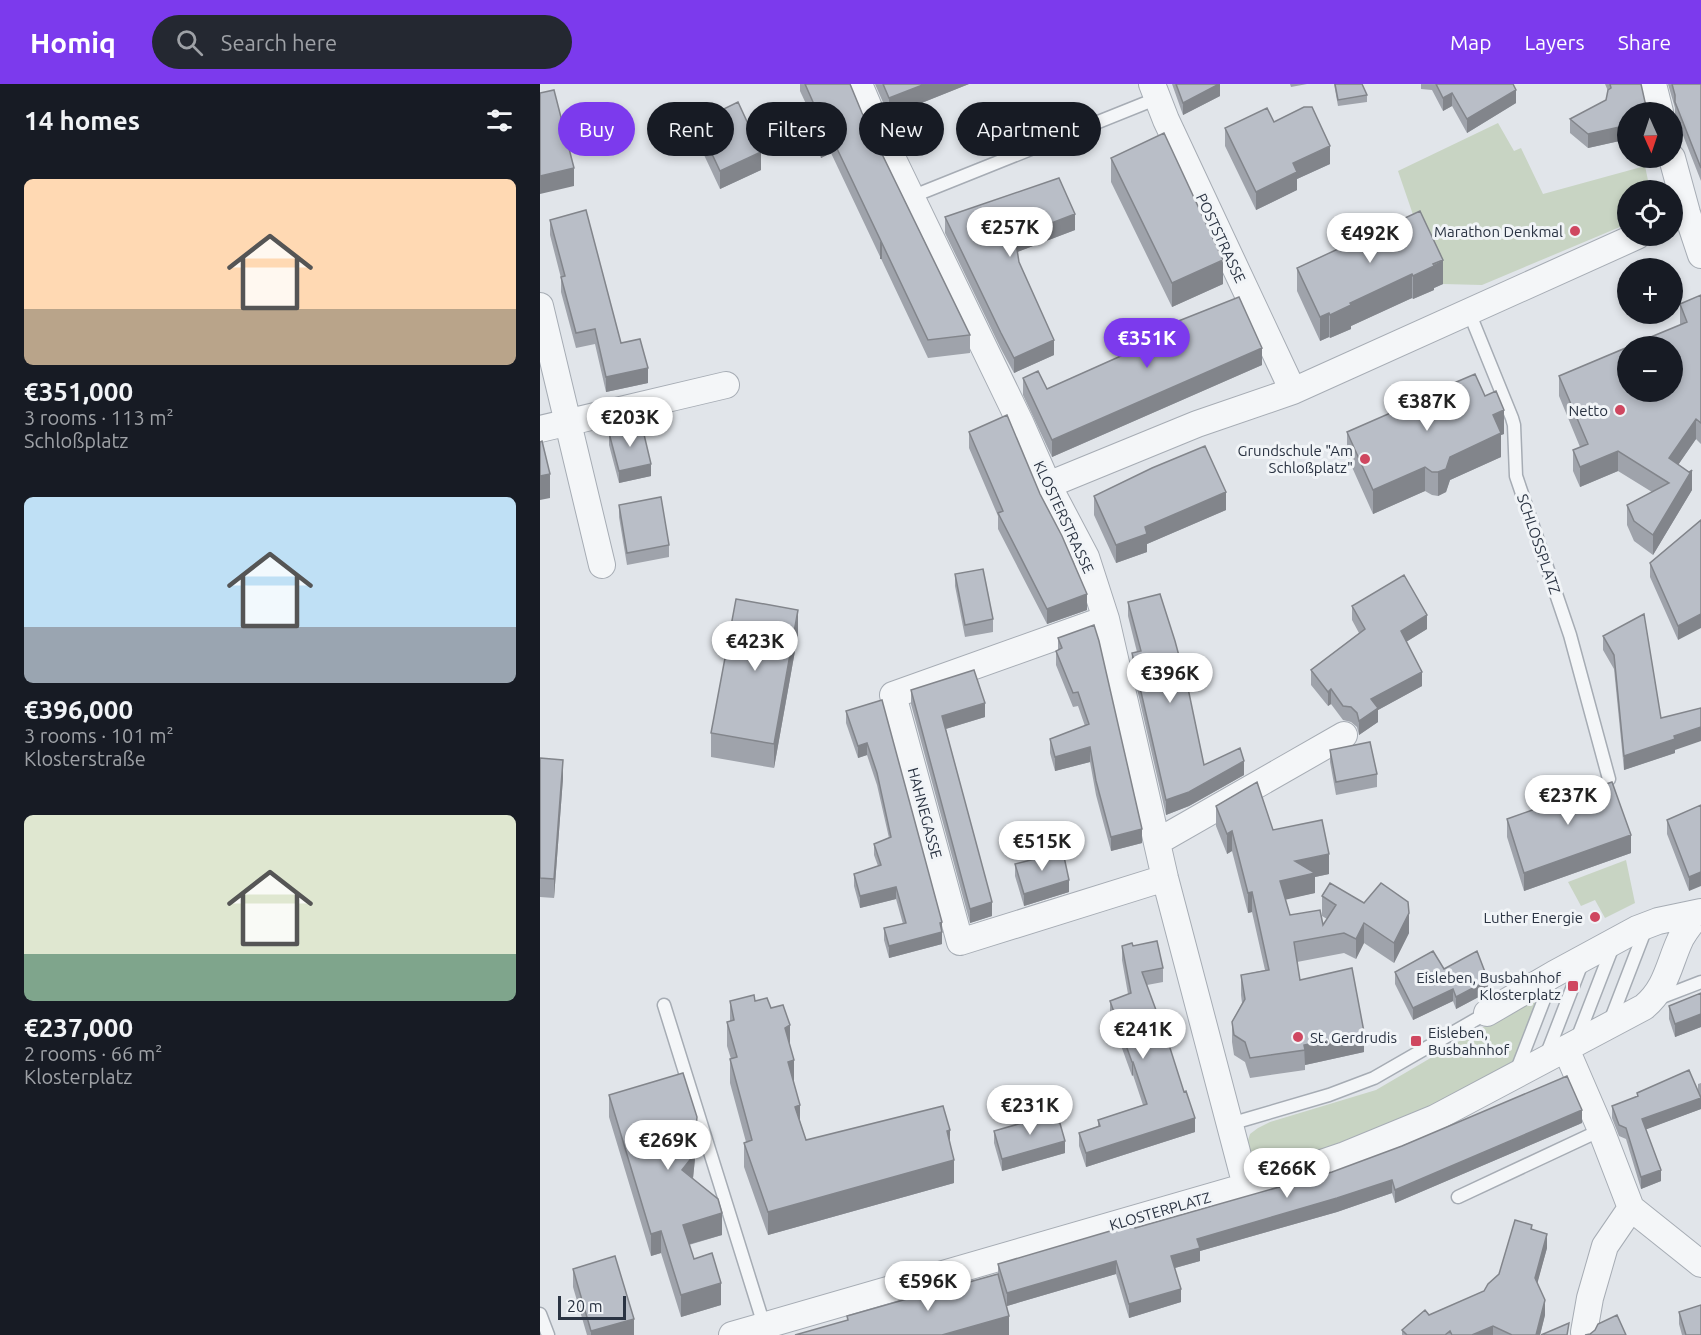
<!DOCTYPE html>
<meta charset="utf-8">
<style>
body{margin:0;font-family:Ubuntu,sans-serif;background:#242831;color:#f1f3f6;height:100vh;display:flex;flex-direction:column;font-size:22px;white-space:nowrap}
*{box-sizing:border-box;margin:0}
p{font-size:20px;color:#9ea1a6}
.icon{flex:none;width:33px;height:33px;fill:none;stroke:currentColor;stroke-width:2;stroke-linecap:round;stroke-linejoin:round}
.map{position:relative;flex:1;overflow:hidden}
.sheet{display:flex;flex-direction:column;background:#171b24;width:540px}
.sheet>*{flex:none}
.guide{position:absolute;left:18px;top:18px;width:570px;height:54px;display:flex;gap:12px}
.needle{width:39px;rotate:177deg}
.buttons{position:absolute;left:1077px;top:18px;display:grid;gap:12px}
.buttons a{display:grid;place-items:center;width:66px;height:66px;border-radius:50%;background:#171b24;box-shadow:0 3px 9px #0003;font-size:30px}
.scale{position:absolute;left:18px;bottom:15px;width:68px;box-sizing:border-box;padding-left:6px;border:3px solid #2a3342;border-top:0;font-size:16px;line-height:21px;white-space:nowrap;color:#2a3342;-webkit-text-stroke:4px #f1f4f7;paint-order:stroke}
.price{position:absolute;translate:-50% -51px;padding:0 14px;border-radius:21px;background:#fff;color:#222;font-size:20px;line-height:39px;filter:drop-shadow(0 2px 3px #0008)}
.price::after{content:'';position:absolute;left:50%;top:36px;width:18px;height:14px;margin-left:-9px;background:inherit;clip-path:polygon(0 0,100% 0,50% 100%)}
.price.selected{background:#7c3aed;color:#fff}
ul{padding:0;list-style:none}
li{display:grid;align-content:center;gap:12px;height:318px;padding:0 24px}
li span{display:grid;place-items:center;height:186px;border-radius:9px;color:#555}
li>.icon{margin-inline-start:auto}
span .icon{width:108px;height:108px;fill:#fffc;stroke-width:1}
li b{font-size:26px}
h2{display:flex;justify-content:space-between;align-items:center;height:72px;padding:0 24px;font-size:26px}
.pill{padding:0 21px;border-radius:27px;background:#171b24;box-shadow:0 3px 9px #0003;font-size:21px;line-height:54px}
.pill.selected{background:#7c3aed;color:#fff}
header{display:flex;align-items:center;gap:36px;box-sizing:border-box;height:84px;padding:0 30px;background:#7c3aed;color:#fff}
header strong{font-size:28px}
nav{display:flex;gap:33px;margin-inline-start:auto;font-size:21px}
.search{width:420px;height:54px;background:#242831;display:flex;align-items:center;gap:15px;box-sizing:border-box;padding:0 21px;border-radius:33px;color:#9ea1a6;font-size:22px}
main{display:flex;flex:1;min-height:0}
.map>svg:first-child{display:block}
.park{fill:#c8d4c3}
.lines{fill:none;stroke-linecap:round;stroke-linejoin:round}
.service-casing{stroke:#a6acb4;stroke-width:15}
.minor-casing{stroke:#a6acb4;stroke-width:28}
.service{stroke:#f4f6f8;stroke-width:12}
.minor{stroke:#f4f6f8;stroke-width:26}
.wall{fill:#9fa3ab}
.shaded-wall{fill:#82858b}
.building{fill:#b9bec7;stroke:#82858b;stroke-width:1.5}
.poi-dot{fill:#cf4760;stroke:#f1f4f7;stroke-width:2}
.labels{text-anchor:middle;dominant-baseline:central;stroke-width:6;stroke-linejoin:round;paint-order:stroke}
.poi-label{font-size:15px;fill:#2a3342;stroke:#f1f4f7;text-anchor:end}
.street-label{font-size:15px;fill:#2a3342;stroke:#f1f4f7}
</style>
<header>
<strong>Homiq</strong>
<div class="search"><svg class="icon" aria-label="search" viewBox="0 0 24 24"><circle cx="10" cy="10" r="6"/><path d="M15 15l6 6"/></svg>Search here</div>
<nav><a>Map</a><a>Layers</a><a>Share</a></nav>
</header>
<main>
<section class="sheet">
<h2>14 homes<svg class="icon" aria-label="filters" viewBox="0 0 24 24"><path d="M4 7h16M4 17h16"/><circle cx="9" cy="7" r="2"/><circle cx="15" cy="17" r="2"/></svg></h2>
<ul>
<li><span style="background:linear-gradient(#ffd9b3 70%,#b9a48a 0)"><svg class="icon" aria-label="home" viewBox="0 0 24 24"><path d="M3 11l9-7 9 7M6 9v11h12V9"/></svg></span><div><b>€351,000</b><p>3 rooms · 113 m²</p><p>Schloßplatz</p></div></li>
<li><span style="background:linear-gradient(#bfe0f5 70%,#9aa5b1 0)"><svg class="icon" aria-label="home" viewBox="0 0 24 24"><path d="M3 11l9-7 9 7M6 9v11h12V9"/></svg></span><div><b>€396,000</b><p>3 rooms · 101 m²</p><p>Klosterstraße</p></div></li>
<li><span style="background:linear-gradient(#dfe7d0 75%,#7fa58c 0)"><svg class="icon" aria-label="home" viewBox="0 0 24 24"><path d="M3 11l9-7 9 7M6 9v11h12V9"/></svg></span><div><b>€237,000</b><p>2 rooms · 66 m²</p><p>Klosterplatz</p></div></li>
</ul>
</section>
<div class="map">
<svg width="1161" height="1251" viewBox="0 0 1161 1251">
<rect width="100%" height="100%" fill="#e1e5ea"/>
<path class="park" d="M958 39 974 67 981 64 1003 110 1105 82 1110 106H1088L1087 140 942 201 903 200 880 151 858 87Z
M1086 776 1095 819 1065 834 1055 816 1041 822 1028 798Z
M993 914 996 920 973 977 968 985 917 1012 778 1070 725 1084 715 1080 709 1072 707 1059 710 1050 718 1044 730 1038 836 1006Z"/>
<g class="lines">
<g class="service-casing">
<path id="service" d="M371 113 618 14
M929 228 972 334 974 341 976 392 1030 551 1069 695
M1117 915 1161 898
M124 921 224 1241
M1069 940 1106 844
M1037 955 1073 862
M1006 972 1042 879
M976 988 1012 895
M690 1040 789 1011 834 994 947 929
M918 1113 1061 1046
M0 1230 8 1251"/>
</g>
<g class="minor-casing">
<path id="minor" d="M319 0 336 40 481 340 508 401 546 473 566 535 625 794 706 1102
M612 0 626 36 753 307
M1113 0 1120 28
M1132 74 1147 129 1161 171
M0 222 62 481
M0 345 186 301
M508 401 657 340 753 307 1097 152
M566 535 353 611 420 858 625 794
M617 758 804 651
M947 929 1014 890 1097 845 1118 837 1161 828
M1026 965 1061 1046 1091 1124 1065 1162 1050 1214 1044 1248
M1091 1124 1161 1180
M192 1251 752 1089 805 1071 895 1034 1104 923C1127 904 1129 879 1141 854 1147 844 1153 836 1161 828"/>
</g>
<use href="#service" class="service"/>
<use href="#minor" class="minor"/>
</g>
<path class="wall" d="M260 0H310L322 29 430 251V269L388 274 291 69 281 74 273 57V39H275L260 7Z
M335 0H429L349 32Z
M632 0H680V12L643 31Z
M750 0H767L751 3Z
M794 0H822L827 11V18L798 22Z
M881 0H973L976 19 927 49 912 22 903 27 892 6 881 5Z
M1065 0H1101L1105 18 1109 24 1114 28H1088V54L1084 56 1048 64 1030 49V35L1066 16 1068 7Z
M1128 0H1161V97L1135 31V24Z
M157 38 221 86 180 105 157 56Z
M734 38 790 80 757 95V106L716 126 685 62V44Z
M571 74 683 200 632 223 571 98Z
M880 127 903 200 894 204V206L873 215 872 214 811 242V245L790 254 789 253 780 257 757 207V184Z
M405 133 535 146 477 168 479 178 514 271 474 289 461 265 405 149Z
M10 136 81 259 108 299 66 308 55 260 36 264 21 208V194L10 151Z
M1161 211V360L1156 355 1138 381 1152 406 1113 471 1094 457 1087 441V421L1112 408 1078 387 1040 403 1033 387V366L1040 363 1019 312V292L1140 241V220Z
M636 238 722 281 512 373 483 311V294L507 305 636 247Z
M900 305 945 312 964 350 961 351V373L910 396 906 408 898 412 892 411 885 407 833 430 807 372V348L900 308Z
M429 348 547 526 507 540 458 445V432L429 364Z
M69 349 111 392 79 399 69 361Z
M554 412 686 426 607 460V468L576 479 554 431Z
M79 421 129 461V473L87 481 79 433Z
M1161 436 1138 556 1110 493V479Z
M415 490 453 535V548L425 553 415 502Z
M588 518 664 681 704 691 649 722 626 731 592 583V569L597 568 588 532Z
M812 522 887 545 866 558 882 602 838 626V638L819 651 817 643 811 638 803 636 791 620 788 622 771 601V586L819 549 812 536Z
M258 550 234 684 171 673V649Z
M1063 552 1121 634 1135 666V669L1084 686 1074 585 1063 566Z
M518 554 602 759 571 767 556 711 550 678 515 687 510 669V655L545 642 538 622 533 623 516 581V567L518 566Z
M371 606 445 633 406 645 452 832 430 839 371 620Z
M342 616 402 838V860L349 874 344 856V844L363 840 356 815 320 824 314 802V790L338 782 334 771V760L349 754 337 701 327 671 318 674 306 639V627Z
M790 666 837 690V703L796 711 790 678Z
M0 674 23 694 14 814 0 813Z
M1014 707 1034 711 1091 769 984 807 967 753V735L1014 718Z
M1161 721 1149 807 1127 750V736Z
M676 722 733 746 789 790 775 793V809L745 815 750 831 783 841 787 835 782 832V812L869 849 854 879 824 859 816 875 804 869 757 878 760 896 824 968 765 981V986L710 994 705 978 694 971 692 958V938L702 919 701 911V891L725 886 712 828 708 829 692 767 687 770 676 742Z
M475 780 529 808 484 822 475 792Z
M582 862H593L623 884V898L607 901 655 1048 546 1083 539 1062V1049L558 1042V1036L603 1021 593 991 592 992 570 931V917L588 910 582 876Z
M904 885 948 908 916 925 913 917 873 936 855 900V888Z
M1161 909V943L1135 953 1129 935V922Z
M190 917H215L250 962 254 1000 260 1037 266 1056 410 1059 414 1099 228 1151 204 1083V1059L206 1058 190 999V975H191L187 962V938L190 937Z
M1161 999V1025L1106 1045 1121 1097 1101 1105 1086 1055 1079 1052 1072 1034V1022L1097 1013V1009L1158 1008V1000Z
M69 1011 157 1055 153 1094 182 1151 149 1161 154 1175 181 1221 141 1233 121 1169 111 1172 69 1033Z
M1042 1039 855 1119 852 1109 797 1128 660 1167V1177L635 1184 641 1218 589 1234 576 1190 467 1222 469 1251 307 1236V1232L365 1216V1208L397 1207 458 1192V1180L595 1144Z
M454 1047 525 1069 462 1087 454 1059Z
M992 1145 1007 1164 997 1199 1005 1231 1000 1251H862V1246L889 1231 944 1207 959 1190Z
M33 1185 94 1251H47L33 1203Z
M1139 1228 1161 1251H1142L1139 1240Z"/>
<path class="shaded-wall" d="M385 0H429L349 32V14Z
M679 0H680V12L643 31V19Z
M976 6V19L927 49V35Z
M912 9V22L903 27V14Z
M1088 40V54L1084 56 1048 64V50Z
M291 52V69L281 74V57Z
M790 62V80L757 95V106L716 126V108L753 79Z
M221 68V86L180 105V87Z
M34 84V102L0 110V92Z
M535 130V146L475 169V153Z
M342 157V175H340V158Z
M683 176V200L632 223V199Z
M903 176V200L894 204V206L873 215V192Z
M872 190V214L811 242V245L790 254V231L810 219Z
M789 229V253L780 257V233Z
M514 256V271L474 289V274Z
M722 264V281L512 373V356Z
M108 284V299L66 308V293Z
M964 326V350L961 351V373L910 396 906 408 898 412V388L910 373 953 331Z
M1156 335V355L1129 394V374Z
M1078 367V387L1040 403V383Z
M111 380V392L79 399V387Z
M885 383V407L833 430V406Z
M1152 386V406L1113 471V451Z
M10 390V414L0 416V392Z
M686 408V426L607 460V468L576 479V461L605 443Z
M547 510V526L507 540V525Z
M258 526V550L234 684V660Z
M1161 530V544L1138 556V542Z
M887 531V545L861 561V547Z
M882 588V602L838 626V638L819 651V637L831 615Z
M791 605V620L788 622V608Z
M445 619V633L402 646V632Z
M1161 643V657L1135 666V669L1084 686V672L1134 652Z
M327 659V671L318 674V662Z
M550 663V678L515 687V673Z
M23 676V694L14 814V795Z
M704 677V691L649 722 626 731V716Z
M602 745V759L571 767V753Z
M692 747V767L687 770V750Z
M1091 751V769L984 807V789Z
M789 770V790L775 793V809L740 817V797L755 777Z
M1161 788V802L1149 807V793Z
M529 796V808L484 822V810Z
M356 803V815L320 824V812Z
M712 808V828L708 829V809Z
M452 818V832L430 839V825Z
M869 829V849L854 879V859Z
M402 838V860L349 874V862Z
M824 839V859L816 875V855Z
M948 896V908L916 925V913Z
M913 905V917L873 936V924Z
M1161 930V943L1135 953V940Z
M250 941V965L245 944Z
M824 948V968L765 981 764 961Z
M254 976V1000L248 978Z
M592 978H593V991L592 992Z
M1161 1014V1025L1102 1047V1035Z
M260 1021V1045L255 1023Z
M1042 1026V1039L855 1119V1106Z
M157 1033V1055L153 1094 142 1086Z
M655 1034V1048L546 1083V1069Z
M410 1046V1070L407 1047Z
M525 1057V1069L462 1087V1075Z
M414 1076V1099L228 1151V1128Z
M1121 1086V1097L1101 1105V1093Z
M852 1096V1109L797 1128 660 1167V1177L631 1185V1172L657 1155Z
M182 1129V1151L143 1162V1141Z
M121 1147V1169L111 1172V1150Z
M1007 1150V1164L995 1208V1194Z
M576 1177V1190L467 1222V1209Z
M181 1199V1221L141 1233V1211Z
M641 1205V1218L589 1234V1220Z
M1005 1216V1231L1000 1251H996Z
M469 1232V1251H402Z
M94 1235V1251H51V1247Z
M953 1242V1251H932Z"/>
<path class="building" d="M265 0H310L322 29 430 251 388 256 291 52 281 57 273 39 281 36Z
M343 0H385L349 14Z
M636 0H679L643 19Z
M795 0H822L827 11 798 16Z
M896 0H973L976 6 927 35 912 9 903 14Z
M1070 0H1101L1105 18 1109 24 1114 28H1088V40L1084 42 1048 50 1030 35 1066 16 1068 6 1071 4Z
M1132 0H1161V84L1135 18V11Z
M14 6 34 84 0 92V9Z
M198 18 221 68 180 87 157 38Z
M764 23H772L790 62 753 79 757 88 716 108 685 44 727 24 734 38Z
M624 49 683 176 632 199 571 74Z
M519 94 535 130 475 153 479 178 514 256 474 274 461 249 405 133Z
M46 126 81 259 100 255 108 284 66 293 55 245 36 249 21 193 25 192 10 136Z
M880 127 903 176 893 180 894 182 873 192 872 190 810 219 811 221 790 231 789 229 780 233 757 184Z
M1161 211V339L1156 335 1129 374 1149 388 1152 386 1113 451 1094 437 1087 421 1129 399 1078 367 1040 383 1033 366 1048 360 1019 292 1088 263V308H1132V262H1089L1147 238 1140 220Z
M699 213 722 264 512 356 483 294 498 287 507 305 639 246 636 238Z
M935 290 945 312 956 307 964 326 953 331 961 349 910 373 906 385 898 388H892L885 383 833 406 807 348 901 307 900 305Z
M467 331 500 410 522 452 547 510 507 525 458 429 463 427 429 348Z
M102 342 111 380 79 387 69 349Z
M2 357 10 390 0 392V358Z
M665 362 686 408 605 443 607 450 576 461 554 412 612 384Z
M121 413 129 461 87 469 79 421Z
M1161 436V530L1138 542 1110 479Z
M443 485 453 535 425 541 415 490Z
M864 491 887 531 861 547 882 588 831 615 838 624 819 637 817 629 811 623 803 622 791 605 788 608 771 586 825 545 812 522Z
M620 510 635 557 649 609 664 681 700 664 704 677 649 708 626 716 592 569 601 567 588 518Z
M196 515 258 526 234 660 171 649Z
M1104 530 1121 634 1161 624V643L1134 652 1135 655 1084 672 1074 571 1063 552Z
M554 541 559 557 602 745 571 753 556 697 550 663 515 673 510 655 549 640 538 608 533 609 516 567 522 564 518 554Z
M434 586 445 619 402 632 452 818 430 825 371 606Z
M342 616 402 838 400 839 402 848 349 862 344 844 366 839 356 803 320 812 314 790 341 781 334 760 351 753 337 689 327 659 318 662 306 627Z
M830 658 837 690 796 698 790 666Z
M0 674 23 676 14 795 0 794Z
M717 698 733 746 782 736 789 770 755 777 775 789 740 797 750 831 780 826 783 841 796 821 782 812 790 799 824 819 841 799 868 818 869 829 854 859 824 839 816 855 804 849 754 858 760 896 812 884 824 948 764 961 765 966 710 974 705 958 694 951 692 938 705 915 701 891 729 886 712 808 708 809 692 747 687 750 676 722Z
M1072 698 1091 751 984 789 967 735 1018 717 1014 707 1030 702 1034 711Z
M1161 721V788L1149 793 1127 736Z
M523 768 529 796 484 810 475 780Z
M617 857 623 884 602 888 630 964 644 1008 646 1007 655 1034 546 1069 539 1049 560 1042 558 1036 607 1020 593 978H592L570 917 591 909 582 862 592 859 593 862Z
M893 867 904 885 937 867 948 896 916 913 913 905 873 924 855 888Z
M1161 909V930L1135 940 1129 922Z
M214 911 215 917 227 914 231 924 243 921 250 941 245 944 254 976 248 978 260 1021 255 1023 266 1056 403 1022 410 1046 407 1047 414 1076 228 1128 204 1059 212 1056 190 975 197 973 187 938 194 936 190 917Z
M1149 986 1161 1014 1102 1035 1121 1086 1101 1093 1086 1044 1079 1041 1072 1022 1098 1012 1097 1009Z
M143 989 157 1033 153 1072 142 1086 178 1115 182 1129 143 1141 154 1175 172 1169 181 1199 141 1211 121 1147 111 1150 69 1011Z
M1027 992 1042 1026 855 1106 852 1096 797 1114 657 1155 660 1164 631 1172 641 1205 589 1220 576 1177 467 1209 458 1180 594 1140 595 1144 792 1088 862 1062Z
M517 1029 525 1057 462 1075 454 1047Z
M975 1136 992 1141 991 1145 1007 1150 995 1194 1005 1216 996 1251H972L953 1242 932 1251H912L910 1247 905 1251H867L862 1246 885 1226 889 1231 944 1207 948 1200 959 1190Z
M75 1172 94 1235 51 1247 33 1185Z
M458 1190 469 1232 402 1251H255L308 1236 307 1232 367 1215 365 1208 395 1199 397 1207Z
M1161 1221V1251H1146L1139 1228Z
M1077 1231 1086 1251H1045L1050 1250 1055 1246 1058 1240Z
M1029 1239 1027 1251H1001Z"/>
<g class="poi-dot">
<circle cx="1035" cy="147" r="6"/>
<circle cx="1080" cy="326" r="6"/>
<circle cx="825" cy="375" r="6"/>
<circle cx="1055" cy="833" r="6"/>
<rect x="1027" y="896" width="12" height="12" rx="3"/>
<circle cx="758" cy="953" r="6"/>
<rect x="870" y="951" width="12" height="12" rx="3"/>
</g>
<g class="labels">
<g class="poi-label">
<text x="1023" y="147">Marathon Denkmal</text>
<text x="1068" y="326">Netto</text>
<text x="813" y="366">Grundschule "Am<tspan x="813" dy="17">Schloßplatz"</tspan></text>
<text x="1043" y="833">Luther Energie</text>
<text x="1021" y="893">Eisleben, Busbahnhof<tspan x="1021" dy="17">Klosterplatz</tspan></text>
<text x="888" y="948" text-anchor="start">Eisleben,<tspan x="888" dy="17">Busbahnhof</tspan></text>
<text x="770" y="953" text-anchor="start">St. Gerdrudis</text>
</g>
<g class="street-label">
<text transform="translate(681 154) rotate(65)">POSTSTRASSE</text>
<text transform="translate(524 433) rotate(65)">KLOSTERSTRASSE</text>
<text transform="translate(999 460) rotate(71)">SCHLOSSPLATZ</text>
<text transform="translate(385 729) rotate(75)">HAHNEGASSE</text>
<text transform="translate(620 1127) rotate(-16)">KLOSTERPLATZ</text>
</g>
</g>
</svg>
<div class="buttons">
<a><svg class="needle" viewBox="-14 -14 28 28"><path d="M0-13l5 13h-10z" fill="#e53935"/><path d="M0 13l5-13h-10z" fill="#9ea1a6"/></svg></a>
<a><svg class="icon" aria-label="locate" viewBox="0 0 24 24"><circle cx="12" cy="12" r="6"/><path d="M12 2v4M12 18v4M2 12h4M18 12h4"/></svg></a>
<a>+</a>
<a>−</a>
</div>
<div class="scale">20 m</div>
<b class="price" style="left:470px;top:174px">€257K</b>
<b class="price" style="left:830px;top:180px">€492K</b>
<b class="price selected" style="left:607px;top:285px">€351K</b>
<b class="price" style="left:887px;top:348px">€387K</b>
<b class="price" style="left:90px;top:364px">€203K</b>
<b class="price" style="left:215px;top:588px">€423K</b>
<b class="price" style="left:630px;top:620px">€396K</b>
<b class="price" style="left:1028px;top:742px">€237K</b>
<b class="price" style="left:502px;top:788px">€515K</b>
<b class="price" style="left:603px;top:976px">€241K</b>
<b class="price" style="left:490px;top:1052px">€231K</b>
<b class="price" style="left:128px;top:1087px">€269K</b>
<b class="price" style="left:747px;top:1115px">€266K</b>
<b class="price" style="left:388px;top:1228px">€596K</b>
<div class="guide">
<a class="pill selected">Buy</a>
<a class="pill">Rent</a>
<a class="pill">Filters</a>
<a class="pill">New</a>
<a class="pill">Apartment</a>
</div>
</div>
</main>
